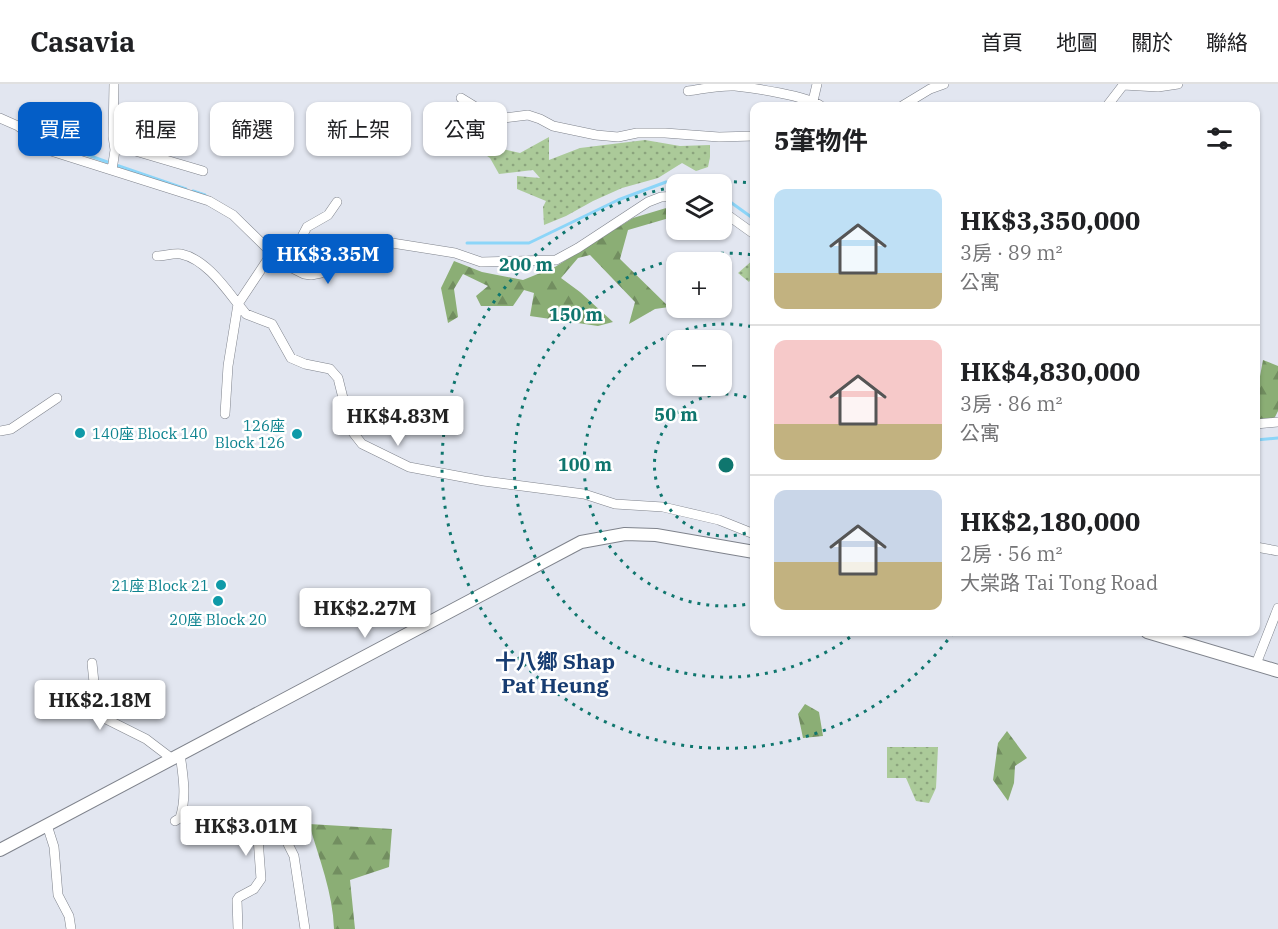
<!DOCTYPE html>
<html lang="zh-TW">
<meta charset="utf-8">
<style>
body{margin:0;font-family:"IBM Plex Serif","Noto Sans TC",serif;background:#f2f2f2;color:#202124;height:100vh;display:flex;flex-direction:column;font-size:22px;white-space:nowrap}
*{box-sizing:border-box;margin:0}
p{font-size:20px;color:#757577}
.icon{flex:none;width:33px;height:33px;fill:none;stroke:currentColor;stroke-width:2;stroke-linecap:round;stroke-linejoin:round}
.map{position:relative;flex:1;overflow:hidden}
.drawer{position:absolute;left:750px;top:18px;width:510px;height:534px;display:flex;flex-direction:column;background:#fff;border-radius:12px;box-shadow:0 2px 4px #0004}
.drawer>*{flex:none}
.banner{position:absolute;left:18px;top:18px;width:570px;height:54px;display:flex;gap:12px}
.fabs{position:absolute;left:666px;top:90px;display:grid;gap:12px}
.fabs a{display:grid;place-items:center;width:66px;height:66px;border-radius:12px;background:#fff;box-shadow:0 2px 4px #0004;font-size:30px}
.price{position:absolute;translate:-50% -51px;padding:0 14px;border-radius:6px;background:#fff;color:#222;font-size:20px;line-height:39px;filter:drop-shadow(0 2px 3px #0008)}
.price::after{content:'';position:absolute;left:50%;top:36px;width:18px;height:14px;margin-left:-9px;background:inherit;clip-path:polygon(0 0,100% 0,50% 100%)}
.price.current{background:#045ec7;color:#fff}
ul{padding:0;list-style:none}
li{display:flex;align-items:center;gap:18px;height:150px;padding:0 24px}
li+li{border-top:2px solid #e0e0e0}
li span{display:grid;place-items:center;flex:none;width:168px;height:120px;border-radius:12px;color:#555}
li>.icon{margin-inline-start:auto}
span .icon{width:72px;height:72px;fill:#fffc;stroke-width:1}
li b{font-size:26px}
h2{display:flex;justify-content:space-between;align-items:center;height:72px;padding:0 24px;font-size:26px}
.pill{padding:0 21px;border-radius:12px;background:#fff;box-shadow:0 2px 4px #0004;font-size:21px;line-height:54px}
.pill.current{background:#045ec7;color:#fff}
header{display:flex;align-items:center;gap:36px;box-sizing:border-box;height:84px;padding:0 30px;background:#fff;border-bottom:2px solid #e0e0e0}
header strong{font-size:28px}
nav{display:flex;gap:33px;margin-inline-start:auto;font-size:21px}
.map>svg:first-child{display:block}
.grass{fill:url(#grass-dots)}
.forest{fill:url(#forest-firs)}
.lines{fill:none;stroke-linecap:round;stroke-linejoin:round}
.stream{stroke:#8cd5f8;stroke-width:3}
.minor-casing{stroke:#7f838c;stroke-width:10}
.tertiary-casing{stroke:#7f838c;stroke-width:14}
.minor{stroke:#fff;stroke-width:9}
.tertiary{stroke:#fff;stroke-width:12}
.ring{fill:none;stroke:#0f766e;stroke-width:3;stroke-dasharray:3 6}
.culture-dot{fill:#0f9aa8;stroke:#fff;stroke-width:2}
.labels{text-anchor:middle;dominant-baseline:central;stroke-width:5;stroke-linejoin:round;paint-order:stroke}
.culture-label{font-size:15px;fill:#0d838f;stroke:#fff;text-anchor:end}
.district-label{font-size:21px;font-weight:bold;fill:#173c71;stroke:#fff}
.centre{fill:#0f766e;stroke:#fff;stroke-width:3}
.ring-label{font-size:18px;text-anchor:middle;font-weight:bold;fill:#0f766e;stroke:#fff;stroke-width:5;stroke-linejoin:round;paint-order:stroke}
</style>
<header>
<strong>Casavia</strong>
<nav><a>首頁</a><a>地圖</a><a>關於</a><a>聯絡</a></nav>
</header>
<div class="map">
<svg width="1278" height="845" viewBox="0 0 1278 845">
<defs>
<pattern id="grass-dots" width="8" height="8" patternUnits="userSpaceOnUse" patternTransform="scale(1.5)"><rect width="8" height="8" fill="#abca99"/><path d="M2 2h.1M6 6h.1" fill="none" stroke="#8ba47d" stroke-width="1.8" stroke-linecap="round"/></pattern>
<pattern id="forest-firs" width="22" height="20" patternUnits="userSpaceOnUse" patternTransform="scale(1.5)"><rect width="22" height="20" fill="#8bae75"/><path d="M5 1l3.5 6h-7zM16 11l3.5 6h-7z" fill="#728e60"/></pattern>
</defs>
<rect width="100%" height="100%" fill="#e2e6f0"/>
<path class="grass" d="M462 23 493 37 503 65 520 69 549 53V76L580 64 645 56 680 62 710 61V73L708 83 696 87 682 79 658 94 622 104 593 117 566 132 544 141 543 123 546 117 517 105V92L540 94 533 86 499 90 490 74 465 57Z
M754 175V189L749 198 738 189Z
M887 663H938L936 704 929 719 916 717 906 694H887Z"/>
<path class="forest" d="M676 121V132L628 146 620 175 669 223 655 225 629 240 635 218 590 171 578 174 561 194 580 208 613 238 598 242 530 232 534 209 524 206 513 222H481L476 212 488 202 463 190 454 205 458 233 448 239 441 204 454 177 482 188 523 196 555 183 633 134Z
M1263 276 1278 282V327L1272 339 1256 340V303H1258Z
M805 620 819 628 823 652 803 654 798 630Z
M1007 647 1027 674 1015 682 1014 699 1008 717 993 696 998 659Z
M309 740 392 745 389 783 350 796 355 845H334C333 809 319 774 309 740Z"/>
<g class="lines">
<path class="stream" d="M35 50 46 56 110 79
M116 81 186 105
M193 107 205 111
M722 112 754 135
M467 159H529L618 116 666 98 689 100
M1256 356 1278 354"/>
<g class="minor-casing">
<path id="minor" d="M1123 1 1158 3 1178 0
M688 7C703 5 720 1 735 2 754 4 807 12 821 22
M461 14 487 30 504 34 528 31 540 35 553 42 596 51 618 53 637 49H665L719 53 754 52
M813 17 817 0
M902 22 930 5 944 0
M1107 22 1124 0
M0 34 18 42 51 67 209 117 233 131 282 179 304 190 311 191 321 189 374 162 392 159 455 169 481 178 556 176 578 164 648 118 661 113 676 112
M115 61 203 87
M112 86 115 66 113 52 114 0
M722 127 754 150
M272 169 238 220 246 230 272 240 291 274 305 280 330 285 338 294 351 346 362 360 409 383 484 397 584 410 615 420 663 423 719 436 754 450
M157 172C164 172 173 169 181 170 205 175 224 202 238 220L228 282 225 330
M282 179 296 164 307 143 328 131 337 118
M1256 340 1278 338
M0 347 11 345 57 314
M1256 463 1278 467
M92 579 97 628 104 634 146 655 171 674
M1256 580 1278 524
M183 726 194 731H211L222 736 240 738 250 744 258 754 261 795 254 805 239 813 237 816 238 845
M175 737 180 734C187 713 183 691 180 670
M47 741 54 763 58 811 69 832 71 845
M258 754H285L294 772 305 845"/>
</g>
<g class="tertiary-casing">
<path id="tertiary" d="M1147 548 1278 587
M0 766 581 458 625 450 656 451 754 468"/>
</g>
<use href="#minor" class="minor"/>
<use href="#tertiary" class="tertiary"/>
</g>
<g class="ring">
<path d="M754 446A71 71 0 1 1 754 316"/>
<path d="M754 519A141 141 0 1 1 754 243"/>
<path d="M857 548A212 212 0 1 1 754 171"/>
<path d="M953 549A283 283 0 1 1 674 103M689 100A283 283 0 0 1 753 99"/>
</g>
<g class="culture-dot">
<circle cx="80" cy="349" r="6"/>
<circle cx="297" cy="350" r="6"/>
<circle cx="221" cy="501" r="6"/>
<circle cx="218" cy="517" r="6"/>
</g>
<g class="labels">
<g class="culture-label">
<text x="285" y="341">126座<tspan x="285" dy="17">Block 126</tspan></text>
<text x="92" y="349" text-anchor="start">140座 Block 140</text>
<text x="209" y="501">21座 Block 21</text>
<text x="218" y="535" text-anchor="middle">20座 Block 20</text>
</g>
<g class="district-label">
<text x="555" y="577">十八鄉 Shap<tspan x="555" dy="24">Pat Heung</tspan></text>
</g>
</g>
<circle cx="726" cy="381" r="9" class="centre"/>
<g class="ring-label">
<text x="526" y="187">200 m</text>
<text x="576" y="237">150 m</text>
<text x="676" y="337">50 m</text>
<text x="585" y="387">100 m</text>
</g>
</svg>
<div class="fabs">
<a><svg class="icon" aria-label="layers" viewBox="0 0 24 24"><path d="M12 4l9 5-9 5-9-5zM3 14l9 5 9-5"/></svg></a>
<a>+</a>
<a>−</a>
</div>
<b class="price current" style="left:328px;top:201px">HK$3.35M</b>
<b class="price" style="left:398px;top:363px">HK$4.83M</b>
<b class="price" style="left:365px;top:555px">HK$2.27M</b>
<b class="price" style="left:100px;top:647px">HK$2.18M</b>
<b class="price" style="left:246px;top:773px">HK$3.01M</b>
<div class="banner">
<a class="pill current">買屋</a>
<a class="pill">租屋</a>
<a class="pill">篩選</a>
<a class="pill">新上架</a>
<a class="pill">公寓</a>
</div>
<section class="drawer">
<h2>5筆物件<svg class="icon" aria-label="filters" viewBox="0 0 24 24"><path d="M4 7h16M4 17h16"/><circle cx="9" cy="7" r="2"/><circle cx="15" cy="17" r="2"/></svg></h2>
<ul>
<li><span style="background:linear-gradient(#bfe0f5 70%,#c2b280 0)"><svg class="icon" aria-label="home" viewBox="0 0 24 24"><path d="M3 11l9-7 9 7M6 9v11h12V9"/></svg></span><div><b>HK$3,350,000</b><p>3房 · 89 m²</p><p>公寓</p></div></li>
<li><span style="background:linear-gradient(#f6c9c9 70%,#c2b280 0)"><svg class="icon" aria-label="home" viewBox="0 0 24 24"><path d="M3 11l9-7 9 7M6 9v11h12V9"/></svg></span><div><b>HK$4,830,000</b><p>3房 · 86 m²</p><p>公寓</p></div></li>
<li><span style="background:linear-gradient(#c9d6e8 60%,#c2b280 0)"><svg class="icon" aria-label="home" viewBox="0 0 24 24"><path d="M3 11l9-7 9 7M6 9v11h12V9"/></svg></span><div><b>HK$2,180,000</b><p>2房 · 56 m²</p><p>大棠路 Tai Tong Road</p></div></li>
</ul>
</section>
</div>
